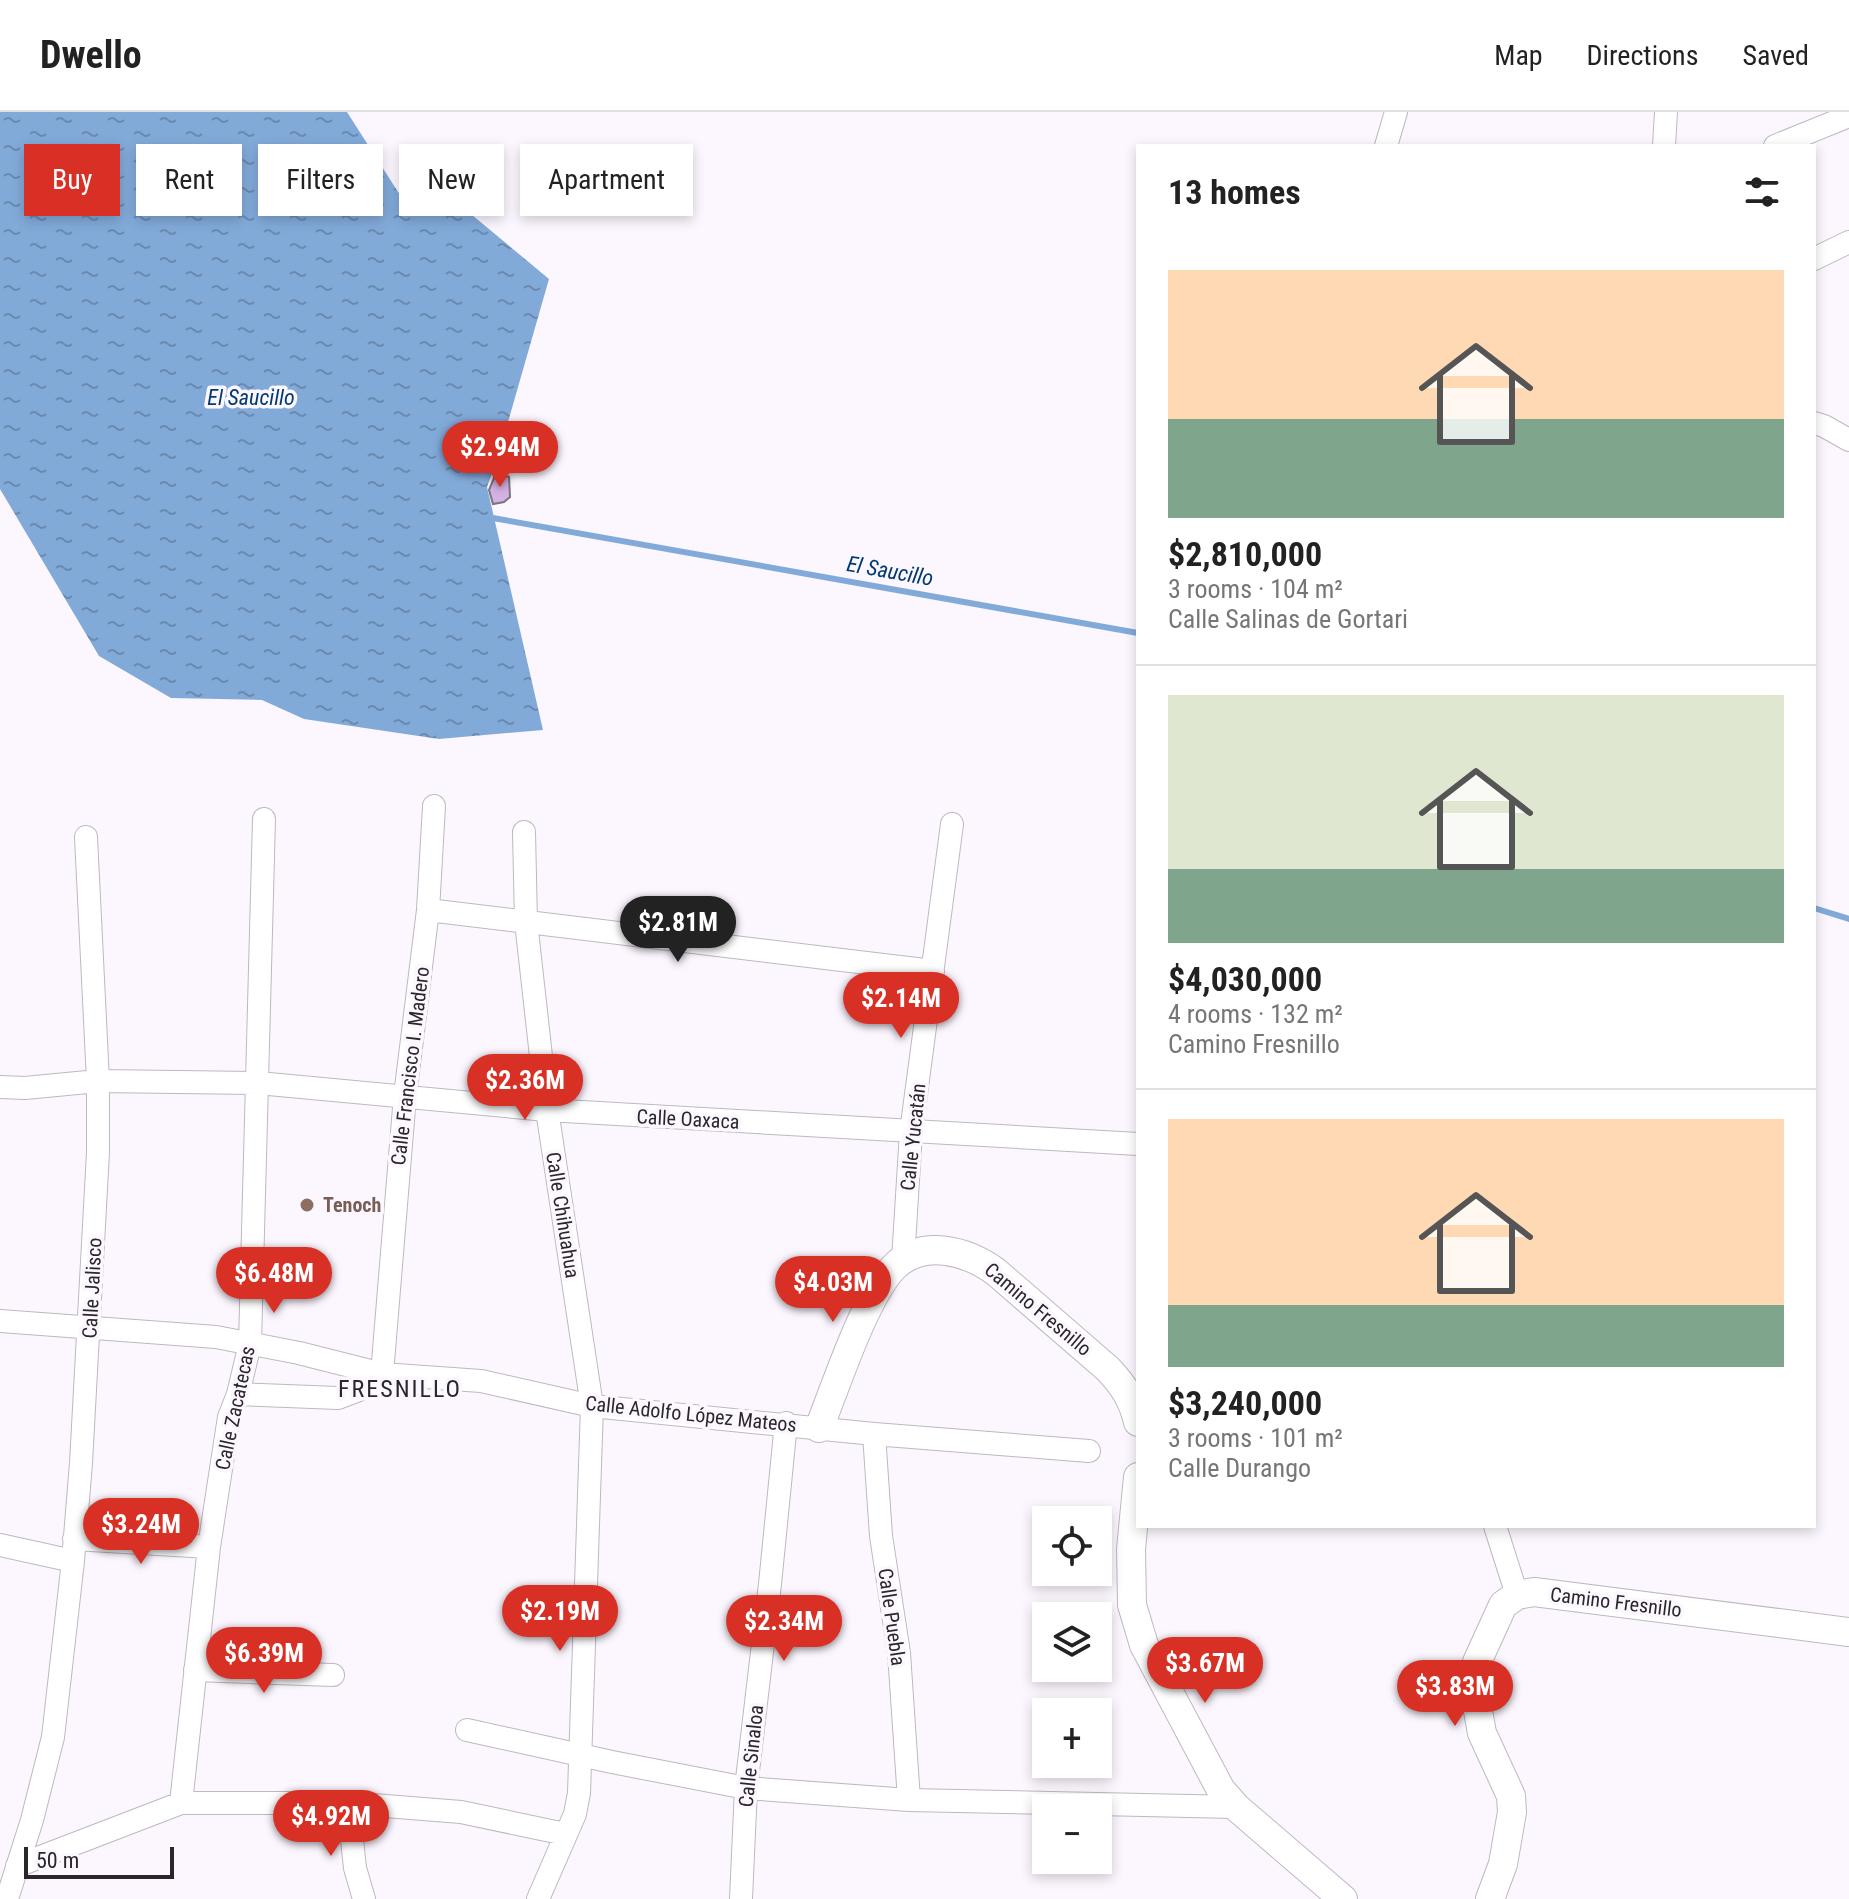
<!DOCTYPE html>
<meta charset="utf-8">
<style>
body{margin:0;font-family:"Roboto Condensed",sans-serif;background:#f2f2f2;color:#222;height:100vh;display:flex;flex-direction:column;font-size:30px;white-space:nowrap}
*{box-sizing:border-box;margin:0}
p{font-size:26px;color:#767676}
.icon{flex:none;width:44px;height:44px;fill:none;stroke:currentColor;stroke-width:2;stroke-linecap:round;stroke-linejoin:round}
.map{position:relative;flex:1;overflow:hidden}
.side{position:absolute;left:1136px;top:32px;width:680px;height:1384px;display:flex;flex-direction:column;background:#fff;border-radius:0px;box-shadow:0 4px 12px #0003}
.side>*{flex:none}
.hud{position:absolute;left:24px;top:32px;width:760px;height:72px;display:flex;gap:16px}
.tools{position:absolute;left:1032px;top:1394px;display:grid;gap:16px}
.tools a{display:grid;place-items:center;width:80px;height:80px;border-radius:0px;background:#fff;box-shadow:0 4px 12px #0003;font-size:40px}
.scale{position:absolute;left:24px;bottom:20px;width:150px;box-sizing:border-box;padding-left:8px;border:4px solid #2a272b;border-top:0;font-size:22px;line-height:28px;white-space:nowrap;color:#2a272b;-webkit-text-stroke:6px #fcf6fe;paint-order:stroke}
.price{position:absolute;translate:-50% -68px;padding:0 18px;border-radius:28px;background:#d93025;color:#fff;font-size:26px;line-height:52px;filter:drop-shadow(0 2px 4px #0008)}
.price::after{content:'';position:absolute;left:50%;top:48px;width:24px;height:18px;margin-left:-12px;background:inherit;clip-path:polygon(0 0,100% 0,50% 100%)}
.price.active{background:#222;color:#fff}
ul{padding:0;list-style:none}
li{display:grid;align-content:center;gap:16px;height:424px;padding:0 32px}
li+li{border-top:2px solid #e0e0e0}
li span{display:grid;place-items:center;height:248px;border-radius:0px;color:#555}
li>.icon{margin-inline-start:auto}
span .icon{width:144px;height:144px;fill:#fffc;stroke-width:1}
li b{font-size:34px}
h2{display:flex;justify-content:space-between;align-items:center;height:96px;padding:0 32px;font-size:34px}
.chip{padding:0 28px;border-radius:0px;background:#fff;box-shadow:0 4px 12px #0003;font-size:28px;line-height:72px}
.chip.active{background:#d93025;color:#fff}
header{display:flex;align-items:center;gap:48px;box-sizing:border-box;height:112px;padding:0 40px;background:#fff;border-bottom:2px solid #e0e0e0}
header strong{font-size:38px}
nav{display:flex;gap:44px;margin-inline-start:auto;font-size:28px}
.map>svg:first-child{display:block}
.water{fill:url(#water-ripples)}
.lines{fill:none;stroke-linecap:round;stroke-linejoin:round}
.stream{stroke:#82aad9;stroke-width:6}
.building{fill:#d5b2e6;stroke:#7b757e;stroke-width:2}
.minor-casing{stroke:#beb8c1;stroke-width:24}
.tertiary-casing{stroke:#beb8c1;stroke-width:30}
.minor{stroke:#fff;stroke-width:22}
.tertiary{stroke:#fff;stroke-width:28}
.education-dot{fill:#8d6e63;stroke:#fcf6fe;stroke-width:3}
.labels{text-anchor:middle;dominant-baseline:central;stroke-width:7;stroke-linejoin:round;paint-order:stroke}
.street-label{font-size:20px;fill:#2a272b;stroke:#fcf6fe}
.education-label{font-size:20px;font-weight:bold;fill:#785e54;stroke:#fcf6fe;text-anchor:start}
.water-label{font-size:22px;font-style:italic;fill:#003a73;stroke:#fcf6fe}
.quarter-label{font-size:24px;letter-spacing:2px;fill:#2a272b;stroke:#fcf6fe}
</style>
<header>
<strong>Dwello</strong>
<nav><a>Map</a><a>Directions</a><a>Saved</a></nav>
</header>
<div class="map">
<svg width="1849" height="1787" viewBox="0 0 1849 1787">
<defs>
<pattern id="water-ripples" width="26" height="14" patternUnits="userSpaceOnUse" patternTransform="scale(2)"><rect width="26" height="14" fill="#82aad9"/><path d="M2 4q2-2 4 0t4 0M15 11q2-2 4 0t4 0" fill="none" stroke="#6b8ab0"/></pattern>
</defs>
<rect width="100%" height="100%" fill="#fcf6fe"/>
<path class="water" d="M0 0H347L400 83 442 78 549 167 498 345 487 375 543 618 439 627 304 607 262 588 171 586 99 544 0 377Z"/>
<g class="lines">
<path class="stream" d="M493 406 1138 521
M1814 796 1849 807"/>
</g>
<path class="building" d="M496 361 509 365 510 385 504 390 493 392 489 378Z"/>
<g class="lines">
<g class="minor-casing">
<path id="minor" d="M1386 34 1396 0
M1664 34 1666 0
M1775 34 1849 4
M1814 147 1849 130
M1814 311 1824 314 1849 328
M524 720 526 810 547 998 592 1294 579 1681 575 1702 538 1787
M428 798 933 859
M0 975 25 976 98 969 258 971 547 998 1138 1032
M903 1148 911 1020 952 712
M0 1209 216 1225 299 1241 382 1262 481 1269 592 1294 874 1322 1089 1339
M238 1282 338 1286 359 1278 382 1262 405 984 428 798 434 694
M874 1322 881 1424 899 1541 909 1688
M1495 1414 1517 1483
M74 1427 209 1435
M0 1433 73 1449
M195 1558 333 1563
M467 1618 612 1650 746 1676 909 1688 1236 1695
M181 1691 209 1435 229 1305 238 1282 250 1232 264 707
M348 1691 355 1756 364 1787
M17 1754 181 1691H348L461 1700 565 1722
M7 1787 32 1708 53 1625 73 1449 81 1351 98 1040V969L86 725
M741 1787 746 1676 770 1472 786 1311"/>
</g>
<g class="tertiary-casing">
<path id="tertiary" d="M819 1316C836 1274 865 1184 894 1155 923 1126 967 1139 996 1160L1108 1257C1124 1274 1133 1288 1138 1310
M1138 1365 1131 1437 1132 1493 1144 1533 1221 1678 1236 1695 1343 1787
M1490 1787 1503 1752 1512 1700 1511 1684 1482 1621 1476 1588 1477 1550 1503 1493 1517 1483 1534 1480 1849 1520"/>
</g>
<use href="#minor" class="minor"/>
<use href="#tertiary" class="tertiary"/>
</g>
<circle class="education-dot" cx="307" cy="1093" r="8"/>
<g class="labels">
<g class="street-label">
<text transform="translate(410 954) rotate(-83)">Calle Francisco I. Madero</text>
<text transform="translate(688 1007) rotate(3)">Calle Oaxaca</text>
<text transform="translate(913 1025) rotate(-84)">Calle Yucatán</text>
<text transform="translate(563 1103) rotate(81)">Calle Chihuahua</text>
<text transform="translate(92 1176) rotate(-87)">Calle Jalisco</text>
<text transform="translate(1038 1197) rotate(40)">Camino Fresnillo</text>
<text transform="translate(235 1296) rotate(-78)">Calle Zacatecas</text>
<text transform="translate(691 1302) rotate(6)">Calle Adolfo López Mateos</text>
<text transform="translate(1616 1490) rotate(7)">Camino Fresnillo</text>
<text transform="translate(892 1505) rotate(82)">Calle Puebla</text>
<text transform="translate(751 1644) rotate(-84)">Calle Sinaloa</text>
</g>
<g class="education-label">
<text x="323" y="1093">Tenoch</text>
</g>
<g class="water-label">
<text x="251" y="285">El Saucillo</text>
<text transform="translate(890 459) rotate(10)">El Saucillo</text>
</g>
<g class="quarter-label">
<text x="400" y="1277">FRESNILLO</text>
</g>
</g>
</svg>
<div class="tools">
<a><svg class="icon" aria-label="locate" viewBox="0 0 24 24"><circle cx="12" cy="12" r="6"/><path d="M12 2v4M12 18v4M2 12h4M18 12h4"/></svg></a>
<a><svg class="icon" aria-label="layers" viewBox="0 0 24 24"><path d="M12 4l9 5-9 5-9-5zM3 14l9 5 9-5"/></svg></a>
<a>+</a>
<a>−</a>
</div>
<div class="scale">50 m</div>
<b class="price" style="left:500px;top:377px">$2.94M</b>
<b class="price active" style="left:678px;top:852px">$2.81M</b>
<b class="price" style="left:901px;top:928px">$2.14M</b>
<b class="price" style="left:525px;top:1010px">$2.36M</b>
<b class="price" style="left:274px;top:1203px">$6.48M</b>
<b class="price" style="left:833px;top:1212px">$4.03M</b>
<b class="price" style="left:141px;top:1454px">$3.24M</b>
<b class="price" style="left:560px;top:1541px">$2.19M</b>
<b class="price" style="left:784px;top:1551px">$2.34M</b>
<b class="price" style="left:264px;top:1583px">$6.39M</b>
<b class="price" style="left:1205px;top:1593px">$3.67M</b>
<b class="price" style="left:1455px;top:1616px">$3.83M</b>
<b class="price" style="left:331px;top:1746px">$4.92M</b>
<div class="hud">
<a class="chip active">Buy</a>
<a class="chip">Rent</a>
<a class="chip">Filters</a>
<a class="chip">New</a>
<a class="chip">Apartment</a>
</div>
<section class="side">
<h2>13 homes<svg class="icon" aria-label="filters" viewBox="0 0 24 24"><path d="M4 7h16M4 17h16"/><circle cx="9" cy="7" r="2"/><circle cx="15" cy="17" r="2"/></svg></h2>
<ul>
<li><span style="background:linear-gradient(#ffd9b3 60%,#7fa58c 0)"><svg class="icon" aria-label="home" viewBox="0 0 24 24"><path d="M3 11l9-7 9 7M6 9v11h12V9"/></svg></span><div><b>$2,810,000</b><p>3 rooms · 104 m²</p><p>Calle Salinas de Gortari</p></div></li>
<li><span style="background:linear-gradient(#dfe7d0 70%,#7fa58c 0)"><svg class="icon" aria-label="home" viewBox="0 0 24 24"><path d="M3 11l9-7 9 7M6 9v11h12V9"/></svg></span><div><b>$4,030,000</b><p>4 rooms · 132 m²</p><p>Camino Fresnillo</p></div></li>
<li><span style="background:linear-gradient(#ffd9b3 75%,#7fa58c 0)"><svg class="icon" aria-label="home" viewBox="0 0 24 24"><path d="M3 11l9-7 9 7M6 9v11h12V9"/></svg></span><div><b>$3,240,000</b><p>3 rooms · 101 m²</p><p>Calle Durango</p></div></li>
</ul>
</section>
</div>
